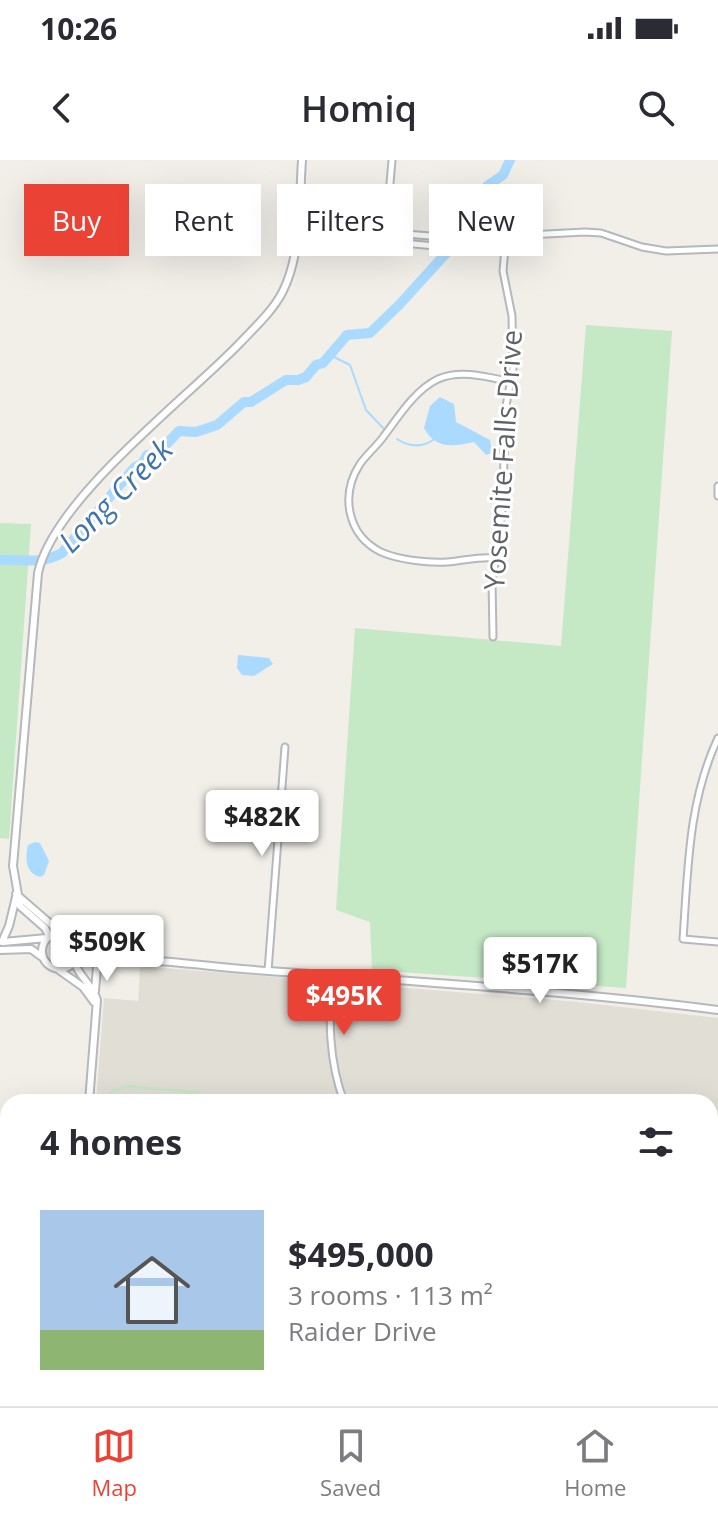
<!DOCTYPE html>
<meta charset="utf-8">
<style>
body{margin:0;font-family:"Open Sans",sans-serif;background:#f2f2f3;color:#2b2b33;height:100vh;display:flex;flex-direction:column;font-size:30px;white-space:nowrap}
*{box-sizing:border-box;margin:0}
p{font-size:26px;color:#7c7c81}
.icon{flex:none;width:44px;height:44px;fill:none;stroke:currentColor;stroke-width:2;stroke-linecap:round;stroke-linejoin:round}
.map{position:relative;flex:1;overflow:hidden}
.side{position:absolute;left:0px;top:934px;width:718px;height:312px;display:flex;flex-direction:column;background:#fff;border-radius:24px 24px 0 0;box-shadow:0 8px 32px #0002}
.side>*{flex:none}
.hud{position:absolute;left:24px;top:24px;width:670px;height:72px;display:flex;gap:16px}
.price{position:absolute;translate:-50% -68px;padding:0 18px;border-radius:8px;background:#fff;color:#222;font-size:26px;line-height:52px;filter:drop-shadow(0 2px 4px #0008)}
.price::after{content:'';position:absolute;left:50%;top:48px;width:24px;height:18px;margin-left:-12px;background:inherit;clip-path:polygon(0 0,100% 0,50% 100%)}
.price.selected{background:#ea4335;color:#fff}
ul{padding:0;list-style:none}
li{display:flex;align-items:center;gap:24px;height:200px;padding:0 40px}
li span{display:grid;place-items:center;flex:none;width:224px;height:160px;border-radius:0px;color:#555}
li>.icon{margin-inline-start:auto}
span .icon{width:96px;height:96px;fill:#fffc;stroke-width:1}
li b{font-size:34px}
h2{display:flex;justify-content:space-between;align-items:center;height:96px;padding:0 40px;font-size:34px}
.chip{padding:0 28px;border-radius:0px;background:#fff;box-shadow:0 8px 32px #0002;font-size:28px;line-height:72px}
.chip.selected{background:#ea4335;color:#fff}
.status{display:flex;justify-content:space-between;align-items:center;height:56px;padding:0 40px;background:#fff;direction:ltr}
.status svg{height:22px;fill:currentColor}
header{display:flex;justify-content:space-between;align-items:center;height:104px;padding:0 40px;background:#fff;font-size:36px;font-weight:600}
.tabs{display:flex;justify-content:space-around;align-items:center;height:112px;border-top:2px solid #e1e1e2;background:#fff;font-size:22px;color:#7c7c81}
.tabs a{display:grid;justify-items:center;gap:4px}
.tabs .selected{color:#ea4335}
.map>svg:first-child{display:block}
.education{fill:#e1ded6}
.green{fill:#c5e8c5}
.water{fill:#aadaff}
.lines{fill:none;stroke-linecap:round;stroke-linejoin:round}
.stream{stroke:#aadaff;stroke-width:2}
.river{stroke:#aadaff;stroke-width:10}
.minor-casing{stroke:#b5b8bc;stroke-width:9}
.tertiary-casing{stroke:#b5b8bc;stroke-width:10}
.minor{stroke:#fff;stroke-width:5}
.tertiary{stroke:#fff;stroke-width:6}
.labels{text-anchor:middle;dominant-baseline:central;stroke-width:6;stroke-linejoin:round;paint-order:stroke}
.street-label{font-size:28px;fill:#5f6368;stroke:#fff}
.water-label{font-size:30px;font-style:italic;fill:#4174aa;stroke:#fff}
</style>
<div class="status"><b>10:26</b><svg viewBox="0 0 49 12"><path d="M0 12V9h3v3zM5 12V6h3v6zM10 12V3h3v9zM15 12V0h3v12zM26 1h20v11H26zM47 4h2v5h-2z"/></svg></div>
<header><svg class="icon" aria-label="back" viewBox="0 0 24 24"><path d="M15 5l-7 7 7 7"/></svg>Homiq<svg class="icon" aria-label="search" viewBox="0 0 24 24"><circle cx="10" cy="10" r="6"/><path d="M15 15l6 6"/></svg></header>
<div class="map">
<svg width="718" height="1246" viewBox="0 0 718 1246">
<rect width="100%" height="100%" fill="#f1efe8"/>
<path class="education" d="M140 806 578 842 718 858V1246H657L624 1238H710V942H96L104 838 138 841Z"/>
<path class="green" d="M586 165 672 171 626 828 372 810 370 762 336 750 355 468 561 486Z
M0 363 31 364 9 679 0 678Z
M127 925 200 931V933L194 934 201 942 183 932 127 928 113 932 106 942H103L112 930Z"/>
<path class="water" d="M440 237 454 244 456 262 490 280 491 286 496 285 500 290 486 295 474 282C453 287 435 289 424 268L430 246Z
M238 495 269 498 273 504 254 516 242 515 237 508Z
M35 682 40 683 49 701 44 715 40 717C25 713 25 698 28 685Z"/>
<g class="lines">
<path class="stream" d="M508 0 509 1
M330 195 350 205 366 250 384 269
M397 279C408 286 421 288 433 280"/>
<path class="river" d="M468 63 477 62 482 53 487 26 503 15 510 0
M0 400C23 399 40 405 62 393L135 307 142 304 147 295 155 296 179 271 196 272 217 265 244 242H251L286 220H298L306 217 316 205 323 203 347 175 370 173 400 144 449 90"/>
<g class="minor-casing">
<path id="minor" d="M298 62 333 68 430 76 479 70H495L505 75
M297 77H339L435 86 493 80 506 76 585 72 601 73 642 87 666 91 718 89
M385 82 392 0
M718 326V336
M495 398C478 396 464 401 447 402 428 403 399 400 381 392 347 375 340 335 360 304 367 294 377 286 384 276 399 256 415 230 438 219 461 209 488 217 511 222
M493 477 492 420 499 380 503 339 505 251 513 209 512 156 503 111 506 76
M718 578C688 642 688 710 683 779L718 782
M268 811 285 587
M332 815C329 859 328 899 344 942
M710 1052 718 1050
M209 1246 215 1238"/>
</g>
<g class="tertiary-casing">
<path id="tertiary" d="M16 734 61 773
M42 791a18 18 0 1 1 36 0a18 18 0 1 1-36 0Z
M50 777 45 768 20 746 13 706 38 413C54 339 185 240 240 183 255 167 273 151 283 131 302 92 299 43 302 0
M2 782 9 766 16 737
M3 782 47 778
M76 785C102 800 133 783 160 800
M0 790 31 789 42 797
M75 800C140 795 204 807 269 811 419 822 569 831 718 850
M74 801C78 816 93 825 97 840L89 942
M59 810 83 827 94 842
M95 831 97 807 104 798
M38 1246 44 1238"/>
</g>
<use href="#minor" class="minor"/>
<use href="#tertiary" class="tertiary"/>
</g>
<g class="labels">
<g class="street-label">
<text transform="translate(502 300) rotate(-86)">Yosemite Falls Drive</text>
</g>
<g class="water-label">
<text transform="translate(115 335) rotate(-45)">Long Creek</text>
</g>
</g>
</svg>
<b class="price" style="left:262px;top:698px">$482K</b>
<b class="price" style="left:107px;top:823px">$509K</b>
<b class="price" style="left:540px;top:845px">$517K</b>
<b class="price selected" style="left:344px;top:877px">$495K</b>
<div class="hud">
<a class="chip selected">Buy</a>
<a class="chip">Rent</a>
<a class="chip">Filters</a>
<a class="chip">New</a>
</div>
<section class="side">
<h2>4 homes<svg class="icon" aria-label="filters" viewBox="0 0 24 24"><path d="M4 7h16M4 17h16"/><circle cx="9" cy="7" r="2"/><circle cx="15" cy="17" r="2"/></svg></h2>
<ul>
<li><span style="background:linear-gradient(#a9c7e8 75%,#8fb573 0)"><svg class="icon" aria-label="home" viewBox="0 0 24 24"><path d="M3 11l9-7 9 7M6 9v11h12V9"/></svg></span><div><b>$495,000</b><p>3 rooms · 113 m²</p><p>Raider Drive</p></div></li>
</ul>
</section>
</div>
<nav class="tabs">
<a class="selected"><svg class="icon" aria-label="map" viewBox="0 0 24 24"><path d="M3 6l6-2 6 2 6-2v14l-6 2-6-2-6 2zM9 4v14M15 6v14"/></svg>Map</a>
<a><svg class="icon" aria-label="saved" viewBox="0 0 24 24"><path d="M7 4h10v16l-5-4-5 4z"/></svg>Saved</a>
<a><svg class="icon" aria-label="home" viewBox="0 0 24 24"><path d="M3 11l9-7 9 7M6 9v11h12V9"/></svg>Home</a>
</nav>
